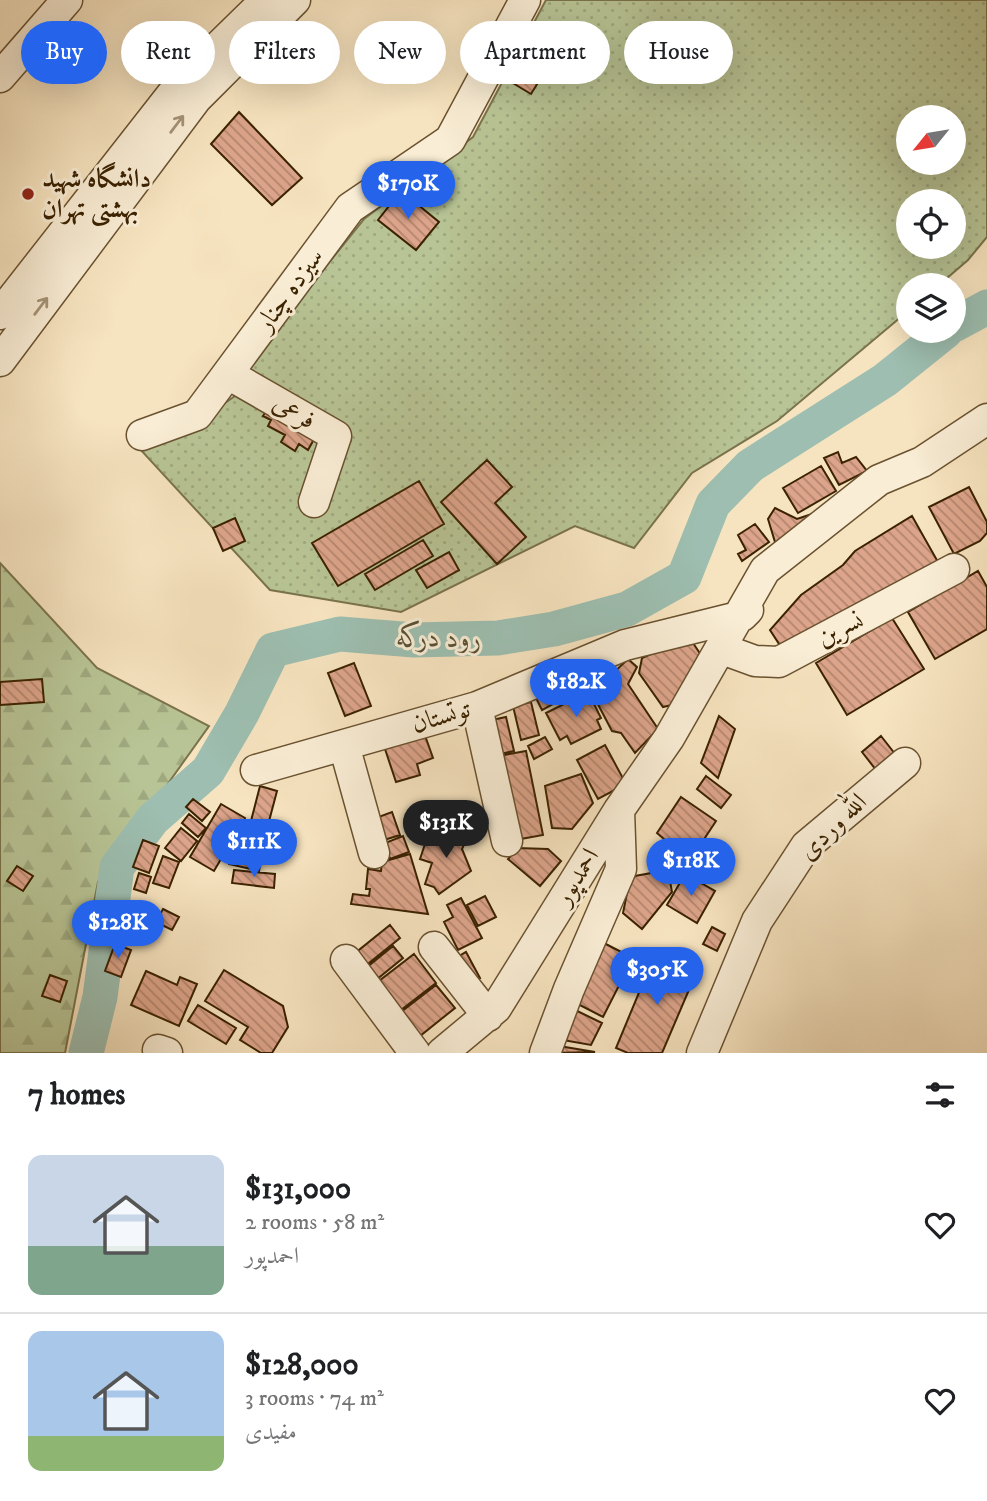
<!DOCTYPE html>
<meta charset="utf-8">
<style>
body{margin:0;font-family:"IM FELL DW Pica",Amiri,serif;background:#f2f2f2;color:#202124;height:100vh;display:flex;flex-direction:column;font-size:26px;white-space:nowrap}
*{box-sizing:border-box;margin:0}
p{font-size:23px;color:#757577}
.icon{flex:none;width:38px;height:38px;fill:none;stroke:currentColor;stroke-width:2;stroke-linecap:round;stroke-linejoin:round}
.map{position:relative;height:1053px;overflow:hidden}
.panel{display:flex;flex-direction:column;background:#fff;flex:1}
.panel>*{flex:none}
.guide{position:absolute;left:21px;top:21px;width:945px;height:63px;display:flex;gap:14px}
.needle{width:46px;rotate:240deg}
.tools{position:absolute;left:896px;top:105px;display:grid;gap:14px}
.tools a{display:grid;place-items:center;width:70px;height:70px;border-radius:50%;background:#fff;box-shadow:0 7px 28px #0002;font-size:35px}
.price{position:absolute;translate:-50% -60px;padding:0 16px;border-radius:24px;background:#2563eb;color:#fff;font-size:23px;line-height:46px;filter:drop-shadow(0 2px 4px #0008)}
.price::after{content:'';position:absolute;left:50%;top:42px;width:21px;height:16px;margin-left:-10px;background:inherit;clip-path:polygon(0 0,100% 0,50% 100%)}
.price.selected{background:#222;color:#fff}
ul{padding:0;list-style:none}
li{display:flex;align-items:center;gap:21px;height:175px;padding:0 28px}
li+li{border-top:2px solid #e0e0e0}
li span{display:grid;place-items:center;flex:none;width:196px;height:140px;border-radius:14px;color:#555}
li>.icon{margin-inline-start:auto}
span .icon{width:84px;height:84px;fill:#fffc;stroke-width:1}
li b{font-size:30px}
h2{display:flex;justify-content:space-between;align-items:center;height:84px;padding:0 28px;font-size:30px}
.chip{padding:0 24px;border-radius:32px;background:#fff;box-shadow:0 7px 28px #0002;font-size:24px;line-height:63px}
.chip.selected{background:#2563eb;color:#fff}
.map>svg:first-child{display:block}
.forest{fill:url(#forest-firs);stroke:#7a734b;stroke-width:2}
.garden{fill:url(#garden-dots);stroke:#7a734b;stroke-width:2;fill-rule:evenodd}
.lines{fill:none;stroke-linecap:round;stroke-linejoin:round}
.river{stroke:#9dbeb0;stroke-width:35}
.building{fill:url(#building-back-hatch);stroke:#3b2201;stroke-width:2}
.minor-casing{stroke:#6a5230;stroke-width:33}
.minor{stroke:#f9edd5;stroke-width:30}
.oneway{stroke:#a49276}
.poi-dot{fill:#8f2418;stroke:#f9edd5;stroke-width:2.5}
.labels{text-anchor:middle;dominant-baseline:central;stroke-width:6;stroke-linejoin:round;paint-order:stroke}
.poi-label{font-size:26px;font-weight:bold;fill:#3b2201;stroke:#f9edd5;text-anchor:start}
.street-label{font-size:26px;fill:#3b2201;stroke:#f9edd5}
.water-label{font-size:28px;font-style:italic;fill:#585136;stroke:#f9edd5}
</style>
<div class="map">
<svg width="987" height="1053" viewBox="0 0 987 1053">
<defs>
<pattern id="forest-firs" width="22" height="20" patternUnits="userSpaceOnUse" patternTransform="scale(1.75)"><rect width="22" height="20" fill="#b8c495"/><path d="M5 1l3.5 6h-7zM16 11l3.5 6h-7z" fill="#9fa87f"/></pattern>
<pattern id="garden-dots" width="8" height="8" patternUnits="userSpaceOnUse" patternTransform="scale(1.75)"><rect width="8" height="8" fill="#b8c495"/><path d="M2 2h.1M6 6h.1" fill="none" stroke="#9fa87f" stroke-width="1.8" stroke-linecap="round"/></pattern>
<pattern id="building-back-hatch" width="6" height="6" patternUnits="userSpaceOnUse" patternTransform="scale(1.75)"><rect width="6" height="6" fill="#dca48a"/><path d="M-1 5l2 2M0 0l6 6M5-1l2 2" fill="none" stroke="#b4856e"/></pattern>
</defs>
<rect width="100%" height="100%" fill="#f6e3bf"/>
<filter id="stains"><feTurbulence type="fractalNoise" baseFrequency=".00286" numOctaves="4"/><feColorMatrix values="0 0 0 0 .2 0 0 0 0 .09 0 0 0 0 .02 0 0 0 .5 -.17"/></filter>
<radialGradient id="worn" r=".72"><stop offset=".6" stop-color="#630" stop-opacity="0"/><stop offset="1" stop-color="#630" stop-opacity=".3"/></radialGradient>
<path class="forest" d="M0 563 97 668 209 726 98 882 65 1053H0Z"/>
<path class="garden" d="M546 0H987V237L968 260 939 285H908V311L777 421 692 473 634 548 575 526 401 612 270 590 138 447 192 426 235 396 321 445 342 450 351 441 345 433 241 372 364 219 473 137ZM908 117H954V163H908ZM908 201H954V247H908Z"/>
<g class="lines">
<path class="river" d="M954 325 987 307
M86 1053 100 997 117 867 153 819 208 771 242 713 273 650 340 634 414 640 498 638 554 629 627 609 684 577 713 504 750 466 885 380 946 331"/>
</g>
<path class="building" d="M512 46 547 68 531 94 496 73Z
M239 112 302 178 272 205 211 144Z
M401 191 439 222 416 250 378 220Z
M270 405 318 432 308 450 299 444 295 451 281 442 285 435 268 426 271 420 263 416Z
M838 452 842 463 856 457 867 471 839 485 824 458Z
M487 460 512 487 495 503 526 537 497 564 441 502Z
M821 466 836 491 798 513 783 488Z
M419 481 444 524 338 586 312 543Z
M969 487 987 522V533L980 541 954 554 929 507Z
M775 508 797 519 821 511 778 552 768 519Z
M912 516 938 562 781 647 770 630 801 595 843 565 855 551Z
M235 518 245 541 223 551 213 528Z
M755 524 769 542 742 561 738 554 746 550 738 535Z
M423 540 433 556 375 590 365 574Z
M449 552 459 570 427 588 416 570Z
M978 571 987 587V629L935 659 908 612Z
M892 618 924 669 847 715 816 663Z
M689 637 701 655 676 704 663 707 639 673 642 658Z
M628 659 637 667 628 684 658 729 635 753 621 733 612 731 592 693Z
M354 663 371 706 345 716 328 673Z
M577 678 584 690 566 700 560 688Z
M42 679 44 702 0 705V682Z
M553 688 560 700 542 710 536 698Z
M588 692 601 718 597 720 601 729 571 744 567 736 560 740 546 713Z
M531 702 539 735 521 740 513 706Z
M719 716 735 729 718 778 701 763Z
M506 717 514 751 496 755 487 721Z
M423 730 433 758 417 764 420 775 396 782 383 743Z
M881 736 899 759 880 775 862 752Z
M545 737 552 749 534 759 528 746Z
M605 745 626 784 598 799 577 760Z
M526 751 543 835 515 840 499 756Z
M581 774 593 803 572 829 552 828 545 786Z
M706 776 731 795 721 808 697 789Z
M260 786 277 791 268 825 251 821Z
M681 797 716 821 687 865 668 852 671 845 657 833Z
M193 799 210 812 202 821 186 807Z
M221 804 245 818 214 871 190 857Z
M392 812 400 835 381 841 373 819Z
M189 814 206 828 198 837 182 823Z
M249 826 268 830 259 871 229 864 231 852 242 855Z
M181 828 197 841 181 861 165 848Z
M454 828 467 838 462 849 471 871 439 894 434 887 425 884 432 863 420 859 425 844Z
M403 836 409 852 390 859 385 843Z
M143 840 159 846 149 873 133 867Z
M517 848 548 849 561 861 540 886 508 859Z
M410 854 428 914 351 904 353 894 369 896 370 889H366L368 869 381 871 382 862Z
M163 856 179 862 169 888 153 883Z
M17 866 33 876 23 891 7 881Z
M234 870 275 874 274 888 232 883Z
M668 870 672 892 642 929 623 913 629 883 635 876Z
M139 873 151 877 146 893 134 889Z
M685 874 715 891 697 923 667 905Z
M485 896 496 917 478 926 467 905Z
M461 898 482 938 458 950 444 922 453 917 447 905Z
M163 909 179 917 172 930 156 922Z
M390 925 400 938 364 967 354 954Z
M712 927 725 934 717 951 703 944Z
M598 940 633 958 603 1017 572 1001Z
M115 944 131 950 121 977 105 971Z
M393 946 403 958 376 980 366 968Z
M466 952 480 978 468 984 454 959Z
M414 954 436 983 401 1010 379 981Z
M655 954 697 971 662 1053H628L616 1048Z
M224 970 283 1006 288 1027 272 1053H261L240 1040 248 1027 205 1001Z
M146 971 177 985 180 977 197 984 179 1026 131 1005Z
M50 975 67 981 60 1002 42 996Z
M436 985 455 1008 420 1036 401 1012Z
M198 1005 236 1028 226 1044 188 1021Z
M571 1008 602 1023 591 1045 557 1039Z
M553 1045 595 1052 552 1053Z"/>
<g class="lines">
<g class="minor-casing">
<path id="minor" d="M0 77 67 0
M0 314 180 84 266 0
M0 361 196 99 295 0
M228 374 336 436 314 502
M142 435 197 415 350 208 450 140 525 0
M722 649 755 661 779 662 954 569
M477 707 507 841
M344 745 374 853
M256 770 477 707 625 645 742 616 748 610
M434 947 488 1016
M346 960 415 1053
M158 1050 167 1053
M442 1053 496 1008 619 810 669 738 765 570 879 480 922 462 987 419
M545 1053 569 989 621 869 619 810
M702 1053 757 921 806 846 905 763"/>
</g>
<use href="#minor" class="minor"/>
</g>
<defs><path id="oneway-shaft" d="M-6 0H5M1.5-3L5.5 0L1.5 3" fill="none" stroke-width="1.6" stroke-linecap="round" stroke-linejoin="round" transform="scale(1.75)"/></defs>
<g class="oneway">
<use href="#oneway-shaft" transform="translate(177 124) rotate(-53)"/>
<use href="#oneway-shaft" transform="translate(41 306) rotate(-53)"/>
</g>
<circle class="poi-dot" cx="28" cy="194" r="7"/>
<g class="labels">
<g class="poi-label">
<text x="42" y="179">دانشگاه شهید<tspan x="42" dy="30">بهشتی تهران</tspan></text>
</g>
<g class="street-label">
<text transform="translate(290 290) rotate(-54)">سیزده چنار</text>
<text transform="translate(294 412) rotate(30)">فرعی</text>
<text transform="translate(840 629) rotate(-28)">نسرین</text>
<text transform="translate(441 717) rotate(-16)">توتستان</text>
<text transform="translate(833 827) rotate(-44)">الله وردی</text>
<text transform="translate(577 877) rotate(-58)">احمدپور</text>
</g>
<g class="water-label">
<text transform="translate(439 638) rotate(1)">رود درکه</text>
</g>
</g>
<rect width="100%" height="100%" filter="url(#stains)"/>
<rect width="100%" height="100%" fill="url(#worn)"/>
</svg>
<div class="tools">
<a><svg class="needle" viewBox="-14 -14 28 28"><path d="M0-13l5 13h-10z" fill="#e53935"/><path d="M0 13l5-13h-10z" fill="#757577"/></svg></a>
<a><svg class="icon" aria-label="locate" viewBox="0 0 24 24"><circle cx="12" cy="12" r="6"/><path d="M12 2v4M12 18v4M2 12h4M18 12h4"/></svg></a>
<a><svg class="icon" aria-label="layers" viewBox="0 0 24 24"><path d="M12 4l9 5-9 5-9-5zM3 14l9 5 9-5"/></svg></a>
</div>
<b class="price" style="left:408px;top:221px">$170K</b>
<b class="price" style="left:576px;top:719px">$182K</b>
<b class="price selected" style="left:446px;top:860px">$131K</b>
<b class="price" style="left:254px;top:879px">$111K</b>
<b class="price" style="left:691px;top:898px">$118K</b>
<b class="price" style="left:118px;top:960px">$128K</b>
<b class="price" style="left:657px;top:1007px">$305K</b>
<div class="guide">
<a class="chip selected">Buy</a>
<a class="chip">Rent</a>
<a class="chip">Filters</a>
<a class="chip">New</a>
<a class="chip">Apartment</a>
<a class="chip">House</a>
</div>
</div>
<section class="panel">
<h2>7 homes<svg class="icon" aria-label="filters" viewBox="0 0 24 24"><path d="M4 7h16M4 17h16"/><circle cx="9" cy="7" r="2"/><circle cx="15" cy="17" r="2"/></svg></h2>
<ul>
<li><span style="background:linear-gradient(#c9d6e8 65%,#7fa58c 0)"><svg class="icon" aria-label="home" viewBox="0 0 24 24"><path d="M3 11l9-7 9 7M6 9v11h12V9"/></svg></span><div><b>$131,000</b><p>2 rooms · 58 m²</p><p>احمدپور</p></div><svg class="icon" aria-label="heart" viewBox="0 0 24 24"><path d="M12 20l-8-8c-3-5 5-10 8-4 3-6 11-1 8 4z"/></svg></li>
<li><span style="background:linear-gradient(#a9c7e8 75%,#8fb573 0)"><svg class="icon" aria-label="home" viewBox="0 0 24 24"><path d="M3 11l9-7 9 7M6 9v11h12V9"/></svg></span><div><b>$128,000</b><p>3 rooms · 74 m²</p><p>مفیدی</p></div><svg class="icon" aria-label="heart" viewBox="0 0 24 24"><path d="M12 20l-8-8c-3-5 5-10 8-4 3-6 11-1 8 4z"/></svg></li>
</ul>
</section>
